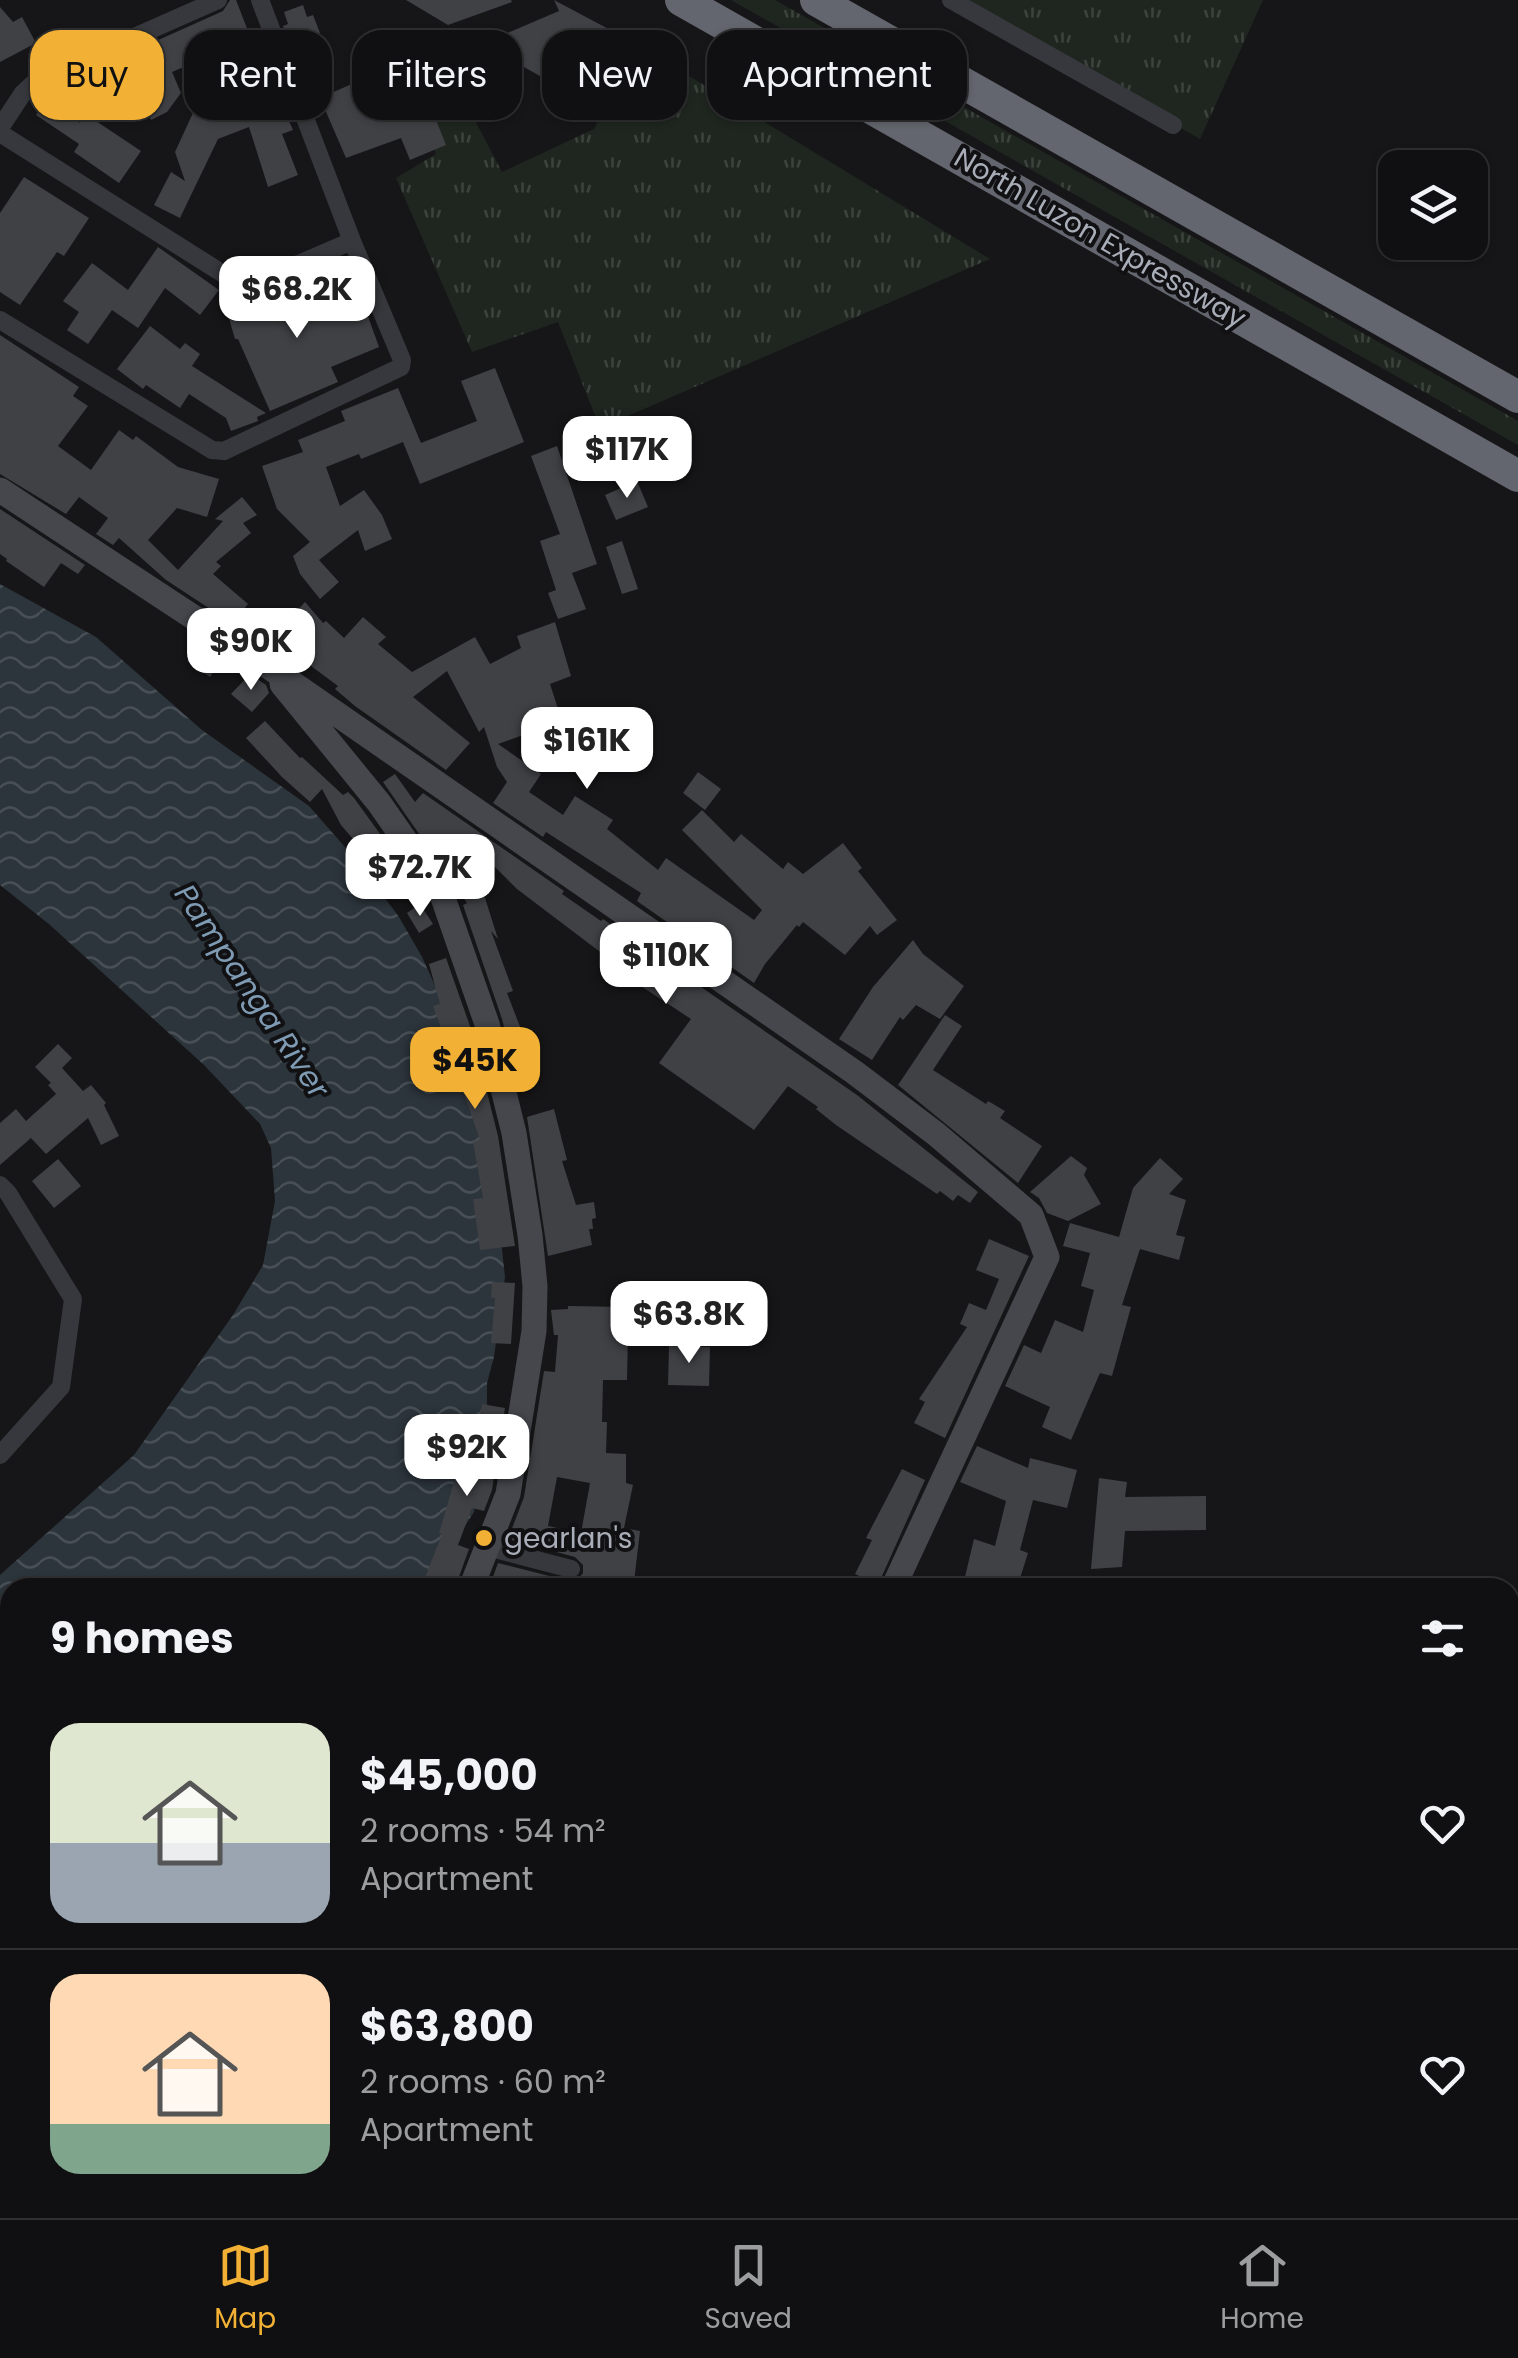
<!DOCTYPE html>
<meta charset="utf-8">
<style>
body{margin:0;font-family:Poppins,sans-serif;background:#19191b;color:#f1f3f6;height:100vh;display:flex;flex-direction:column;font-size:38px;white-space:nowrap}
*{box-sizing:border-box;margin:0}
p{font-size:32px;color:#9c9d9f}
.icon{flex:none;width:55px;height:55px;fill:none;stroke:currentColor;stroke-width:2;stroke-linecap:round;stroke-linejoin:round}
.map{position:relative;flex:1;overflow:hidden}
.details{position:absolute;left:0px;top:1578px;width:1520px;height:642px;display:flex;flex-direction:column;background:#101012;border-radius:30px 30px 0 0;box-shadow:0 2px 8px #0004,0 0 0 2px #303032}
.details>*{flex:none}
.banner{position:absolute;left:30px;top:30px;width:1000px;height:90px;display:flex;gap:20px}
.controls{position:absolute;left:1378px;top:150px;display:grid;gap:20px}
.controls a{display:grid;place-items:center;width:110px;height:110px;border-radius:20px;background:#101012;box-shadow:0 2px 8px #0004,0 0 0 2px #303032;font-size:50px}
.price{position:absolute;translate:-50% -85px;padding:0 22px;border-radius:20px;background:#fff;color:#222;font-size:32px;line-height:65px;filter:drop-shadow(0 2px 5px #0008)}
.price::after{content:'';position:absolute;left:50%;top:60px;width:30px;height:22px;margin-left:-15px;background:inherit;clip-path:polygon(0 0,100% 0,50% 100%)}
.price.on{background:#f2b134;color:#111}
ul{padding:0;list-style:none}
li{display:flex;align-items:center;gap:30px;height:250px;padding:0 50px}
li+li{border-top:2px solid #303032}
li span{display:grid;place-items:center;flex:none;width:280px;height:200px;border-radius:30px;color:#555}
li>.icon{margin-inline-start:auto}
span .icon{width:120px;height:120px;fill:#fffc;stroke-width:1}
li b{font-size:42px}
h2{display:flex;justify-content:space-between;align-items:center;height:120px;padding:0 50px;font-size:42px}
.pill{padding:0 35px;border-radius:30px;background:#101012;box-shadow:0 2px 8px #0004,0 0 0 2px #303032;font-size:35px;line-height:90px}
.pill.on{background:#f2b134;color:#111}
.dock{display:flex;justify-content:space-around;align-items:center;height:140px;border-top:2px solid #303032;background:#101012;font-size:28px;color:#9c9d9f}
.dock a{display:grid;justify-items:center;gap:5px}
.dock .on{color:#f2b134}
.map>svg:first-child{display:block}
.grass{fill:url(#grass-tufts)}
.water{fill:url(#water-waves)}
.building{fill:#404145;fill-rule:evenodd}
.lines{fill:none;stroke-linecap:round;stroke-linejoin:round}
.street{stroke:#37383d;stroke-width:18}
.secondary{stroke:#45474d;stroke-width:25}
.highway{stroke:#63666e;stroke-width:32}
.poi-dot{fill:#f2b134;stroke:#111113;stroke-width:4}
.labels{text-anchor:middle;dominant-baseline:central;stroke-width:8;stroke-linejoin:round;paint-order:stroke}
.street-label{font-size:28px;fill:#a8adb8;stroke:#111113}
.poi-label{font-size:28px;fill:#a8adb8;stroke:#111113;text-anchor:start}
.water-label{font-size:30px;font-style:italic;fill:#7f9bb3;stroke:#111113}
</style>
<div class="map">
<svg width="1518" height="2218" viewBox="0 0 1518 2218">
<defs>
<pattern id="grass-tufts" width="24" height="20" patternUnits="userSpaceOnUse" patternTransform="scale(2.5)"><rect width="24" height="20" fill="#1e261f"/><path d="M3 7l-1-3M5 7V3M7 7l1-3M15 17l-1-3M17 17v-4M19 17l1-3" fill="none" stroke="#3c433d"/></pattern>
<pattern id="water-waves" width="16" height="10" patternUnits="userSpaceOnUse" patternTransform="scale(2.5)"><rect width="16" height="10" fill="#2c353c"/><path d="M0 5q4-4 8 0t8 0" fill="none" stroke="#485056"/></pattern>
</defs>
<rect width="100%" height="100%" fill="#161618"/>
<path class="grass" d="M731 0H775L1518 421V445Z
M956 0H1263L1200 139Z
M431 37 502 172 594 129 638 45 990 259 600 428 558 322 472 352 396 178 436 154 396 53Z"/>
<path class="water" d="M0 584 96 637 202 730 309 806 358 862 399 917 422 957 457 1034 499 1222 505 1277 494 1357 487 1383V1444L474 1512 425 1587 10 1588V1981L0 1985V1575L134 1455 233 1315 263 1265 275 1201 271 1148 260 1124 204 1065 50 925 0 885Z"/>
<path class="building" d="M230 0H236L280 114 285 112 293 130 282 134 298 175 268 187 249 127 218 139 180 218 154 205 171 172 185 181 175 152 198 102 235 89 219 52 172 72 181 93 167 112 151 120 138 90 150 85 136 50 223 11Z
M406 0H511L512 2 448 25Z
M554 0 633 42 596 107 482 44 559 11Z
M303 5 307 17 313 15 320 33 290 44 283 26 288 24 284 12Z
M0 7 13 22 22 17 36 43 0 62Z
M468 50 480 78 428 100 446 145 410 160 401 138 346 158 320 98 411 58 416 72Z
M102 72 116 110 93 119 141 151 119 183 74 152 79 144 36 115 46 100 80 123 66 85Z
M24 177 89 218 64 256 57 252 20 305 0 292V213Z
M158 247 219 290 200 315 165 288 138 328 112 310 88 344 67 330 79 312 63 301 92 263 128 290Z
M290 283 300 310 343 294 350 315 365 308 379 347 331 367 338 382 270 411 238 339H235L224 301 252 293 253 297Z
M150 326 180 349 185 343 200 354 192 366 266 413 257 417 258 421 231 431 226 418 189 394 180 408 146 385 143 389 117 369Z
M0 335 79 387 73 396 88 406 58 446 91 470 119 430 133 440 136 436 178 467 219 479 207 517 177 508 148 540 178 570 223 521 215 519 242 497 257 515 243 523 251 533 216 562 221 566 213 574 248 604 239 615 256 627 250 635 166 580 119 538 113 545 96 534 108 518 79 497 66 514 0 474Z
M495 368 524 442 420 484 403 442 361 459 359 454 326 467 340 506 364 490 382 515 392 539 365 551 358 530 319 560 339 582 320 599 300 574 293 556 310 542 277 509 262 466 303 452 298 440 345 421 341 411 398 388 421 443 477 421 461 381Z
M557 446 597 564 572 573 586 609 558 619 548 593 556 590 540 541 560 534 531 456Z
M637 481 648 507 616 520 605 495Z
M0 509 85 565 78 574 61 563 44 587 6 561 7 559 0 554Z
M622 541 638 589 622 594 606 547Z
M305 602 323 623 326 621 344 638 363 617 386 637 378 644 412 672 475 637 490 664 521 648 517 636 555 622 571 676 550 684 562 721 498 744 541 774 529 792 563 815 575 796 613 820 607 829 658 870 666 858 754 920 762 910 682 830 702 810 734 842 741 834 783 869 788 862 803 874 843 843 862 868 858 871 897 920 877 935 870 926 845 955 803 922 799 927 797 925 765 964 754 983 637 901 641 893 546 832 543 837 493 803 507 782 497 767 484 727 479 732 447 671 413 697 470 743 446 770 355 706 335 689 338 686 292 652 285 658 276 652 261 636 274 625 279 630Z
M201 641 224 657 210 677 187 661Z
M250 674 266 685 269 693 252 712 231 694Z
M265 721 300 758 302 757 343 795 348 792 354 798 404 867 387 879 341 825 322 789 310 802 282 777 246 738Z
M698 772 721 789 705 810 683 793Z
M395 774 415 802 423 793 564 891 562 894 601 921 603 919 857 1095 978 1192 970 1203 958 1195 953 1201 940 1191 937 1194 836 1125 816 1109 818 1107 788 1086 754 1130 659 1063 691 1019 609 965 612 961 517 889 466 838 498 939 491 931 513 991 507 993 529 1050 524 1051 533 1082 519 1086 502 1019 463 905 467 903 383 782Z
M420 904 433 924 419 933 407 913Z
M913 940 923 954 964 986 940 1019 916 1005 903 1020 900 1017 872 1060 839 1039 873 987Z
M446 958 471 1029 498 1136 515 1246 480 1250 473 1199 483 1198 473 1142 480 1140 463 1091 459 1093 446 1057 451 1055 433 1006 440 1004 429 964Z
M945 1015 962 1026 933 1070 986 1104 988 1101 1005 1111 1000 1118 1042 1146 1018 1183 898 1085Z
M58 1044 72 1058 62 1068 83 1091 91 1085 106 1103 104 1105 119 1136 101 1145 88 1118 46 1154 31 1138 0 1165V1123L16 1109 26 1121 56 1094 48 1085 51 1083 35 1067Z
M554 1109 567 1160 562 1161 576 1205 594 1202 596 1218 592 1219 593 1229H589L592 1245 548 1256 527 1117Z
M1071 1156 1087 1168 1084 1175 1101 1204 1068 1221 1047 1213 1039 1198 1030 1192Z
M1160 1158 1183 1179 1169 1194 1186 1200 1176 1235 1185 1237 1179 1260 1140 1249 1122 1305 1131 1307 1112 1376 1100 1373 1071 1440 1042 1427 1050 1407 1005 1386 1024 1345 1041 1353 1055 1320 1083 1332 1094 1290 1081 1286 1090 1253 1063 1246 1070 1223 1119 1237 1133 1188Z
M58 1159 81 1186 54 1208 32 1181Z
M989 1239 1029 1256 945 1438 914 1423 925 1402 919 1399 967 1327 960 1324 969 1303 986 1310 999 1279 976 1270Z
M492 1282 515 1283 511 1344 491 1343 495 1298H491Z
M629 1300 679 1302 677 1335 628 1332 627 1380H603L602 1422H607L606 1453 626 1454V1483L633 1485 624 1528 640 1531 634 1582 631 1581 630 1588H489L498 1563 569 1581 579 1578 583 1573V1565L575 1557 508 1539 524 1497 544 1371 555 1372 558 1335H554L551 1310 568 1309V1306L628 1307ZM557 1477 590 1483 581 1533 548 1526Z
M669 1346 710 1347 709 1386 668 1385Z
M482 1404 505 1408 492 1490 484 1511 472 1508 458 1545 469 1549 455 1588H421L442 1534 439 1533 460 1462 465 1463 472 1440 475 1441Z
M977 1446 1028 1468 1030 1458 1077 1470 1067 1508 1033 1500 1020 1550 1028 1553 1017 1588H979L964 1581 974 1539 995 1546 1006 1501 960 1482Z
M902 1469 925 1480 878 1585 855 1574 872 1540 866 1538Z
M1099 1478 1127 1482 1125 1497 1206 1496V1530L1125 1531 1122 1567 1091 1569Z"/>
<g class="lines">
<path class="street" d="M951 0 1173 125
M0 128 23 93 37 80 218 0
M0 133 236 282 266 278 352 241
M0 320 212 450 224 451 401 367 402 360 352 241 260 0
M0 1185 8 1193 73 1299 61 1387 0 1455
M487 1547 571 1569
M281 2210 308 2218"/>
<path class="secondary" d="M0 490 269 667 854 1072 936 1134 1031 1215 1047 1257 893 1588
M282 684 379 803 441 892 487 1024 514 1133 530 1235 535 1286 534 1331 508 1494 471 1588
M0 2122 10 2115
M602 2218 606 2210"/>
<path class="highway" d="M681 0 1518 476
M816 0 1518 397"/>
</g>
<circle class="poi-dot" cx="484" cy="1538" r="10"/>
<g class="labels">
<g class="street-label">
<text transform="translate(1100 238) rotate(30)">North Luzon Expressway</text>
</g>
<g class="poi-label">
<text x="504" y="1538">gearlan's</text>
</g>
<g class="water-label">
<text transform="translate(252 991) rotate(56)">Pampanga River</text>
</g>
</g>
</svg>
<div class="controls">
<a><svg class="icon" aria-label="layers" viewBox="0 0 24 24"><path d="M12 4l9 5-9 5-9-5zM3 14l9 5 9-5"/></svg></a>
</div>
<b class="price" style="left:297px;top:341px">$68.2K</b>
<b class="price" style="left:627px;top:501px">$117K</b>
<b class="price" style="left:251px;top:693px">$90K</b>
<b class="price" style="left:587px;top:792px">$161K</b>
<b class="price" style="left:420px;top:919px">$72.7K</b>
<b class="price" style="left:666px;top:1007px">$110K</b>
<b class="price on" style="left:475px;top:1112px">$45K</b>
<b class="price" style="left:689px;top:1366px">$63.8K</b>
<b class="price" style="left:467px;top:1499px">$92K</b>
<div class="banner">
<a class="pill on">Buy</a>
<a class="pill">Rent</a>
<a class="pill">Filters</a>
<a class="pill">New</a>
<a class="pill">Apartment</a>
</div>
<section class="details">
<h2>9 homes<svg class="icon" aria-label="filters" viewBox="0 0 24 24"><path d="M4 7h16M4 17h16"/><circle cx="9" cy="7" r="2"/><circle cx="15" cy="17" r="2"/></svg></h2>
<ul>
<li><span style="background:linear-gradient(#dfe7d0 60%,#9aa5b1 0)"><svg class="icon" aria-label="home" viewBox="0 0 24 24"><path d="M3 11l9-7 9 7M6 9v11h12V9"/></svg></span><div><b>$45,000</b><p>2 rooms · 54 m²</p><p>Apartment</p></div><svg class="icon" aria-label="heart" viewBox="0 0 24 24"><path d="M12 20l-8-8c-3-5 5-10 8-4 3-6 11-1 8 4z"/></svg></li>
<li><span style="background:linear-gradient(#ffd9b3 75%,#7fa58c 0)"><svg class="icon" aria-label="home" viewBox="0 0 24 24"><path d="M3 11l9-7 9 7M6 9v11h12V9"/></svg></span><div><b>$63,800</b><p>2 rooms · 60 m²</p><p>Apartment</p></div><svg class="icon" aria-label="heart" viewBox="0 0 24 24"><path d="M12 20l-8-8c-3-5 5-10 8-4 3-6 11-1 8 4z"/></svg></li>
</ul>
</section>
</div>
<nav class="dock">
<a class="on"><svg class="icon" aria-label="map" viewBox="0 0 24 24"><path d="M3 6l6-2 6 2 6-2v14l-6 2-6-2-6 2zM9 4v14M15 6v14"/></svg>Map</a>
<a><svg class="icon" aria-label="saved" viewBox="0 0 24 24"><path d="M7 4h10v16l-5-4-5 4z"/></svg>Saved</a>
<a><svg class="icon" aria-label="home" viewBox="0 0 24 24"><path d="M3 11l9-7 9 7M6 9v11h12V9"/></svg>Home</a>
</nav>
